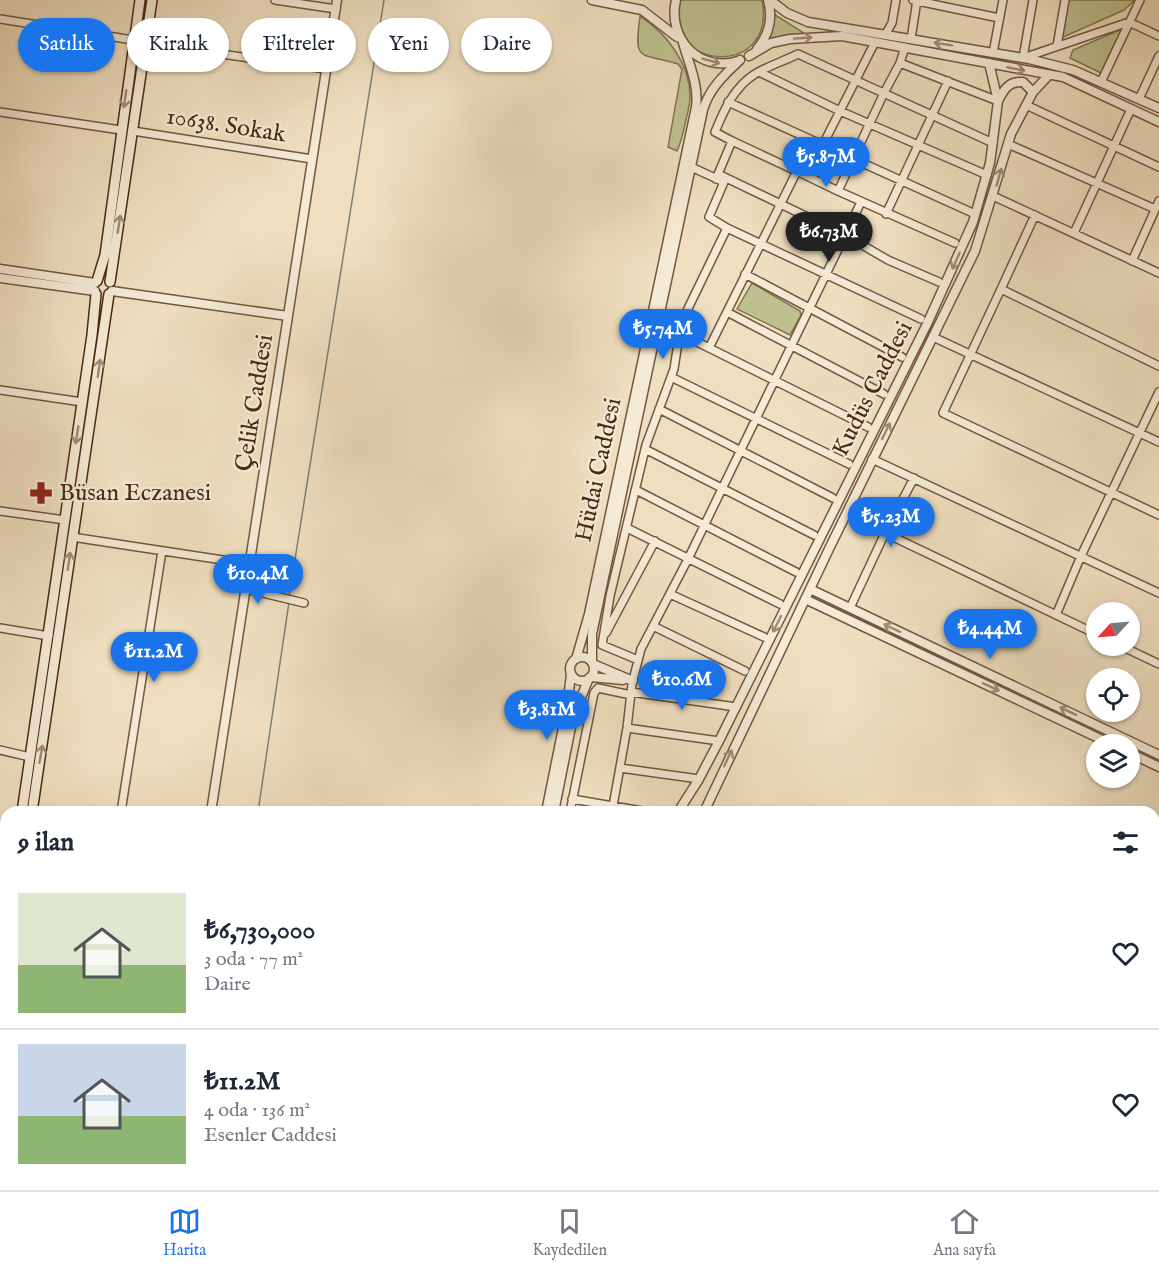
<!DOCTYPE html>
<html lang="tr">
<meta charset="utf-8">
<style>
body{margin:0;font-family:"IM FELL English",serif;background:#f6f6f7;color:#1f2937;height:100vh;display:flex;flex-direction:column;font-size:22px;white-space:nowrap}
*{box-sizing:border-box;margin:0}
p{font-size:20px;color:#747a83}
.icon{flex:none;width:33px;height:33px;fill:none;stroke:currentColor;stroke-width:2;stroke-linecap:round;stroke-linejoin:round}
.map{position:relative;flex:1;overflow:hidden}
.side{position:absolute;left:0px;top:806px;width:1160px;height:386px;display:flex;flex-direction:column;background:#fff;border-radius:18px 18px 0 0;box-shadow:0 2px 4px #0004}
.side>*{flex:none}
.banner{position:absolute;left:18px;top:18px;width:600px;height:54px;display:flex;gap:12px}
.needle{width:39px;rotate:244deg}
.tools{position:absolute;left:1086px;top:602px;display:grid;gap:12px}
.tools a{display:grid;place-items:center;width:54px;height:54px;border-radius:50%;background:#fff;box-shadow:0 2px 4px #0004;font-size:30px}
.price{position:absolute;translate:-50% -51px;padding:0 14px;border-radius:21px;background:#1a73e8;color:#fff;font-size:20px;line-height:39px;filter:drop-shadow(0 2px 3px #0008)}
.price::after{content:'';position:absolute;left:50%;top:36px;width:18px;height:14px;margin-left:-9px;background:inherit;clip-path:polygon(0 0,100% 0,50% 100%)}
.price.on{background:#222;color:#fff}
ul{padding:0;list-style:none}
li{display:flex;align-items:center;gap:18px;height:150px;padding:0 18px}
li+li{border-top:2px solid #e0e1e3}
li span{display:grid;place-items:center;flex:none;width:168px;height:120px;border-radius:0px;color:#555}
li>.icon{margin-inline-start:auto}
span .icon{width:72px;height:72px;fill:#fffc;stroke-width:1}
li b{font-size:26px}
h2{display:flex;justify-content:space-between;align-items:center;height:72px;padding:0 18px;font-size:26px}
.chip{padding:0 21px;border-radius:27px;background:#fff;box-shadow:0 2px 4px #0004;font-size:21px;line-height:54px}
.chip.on{background:#1a73e8;color:#fff}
.tab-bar{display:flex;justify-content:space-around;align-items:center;height:84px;border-top:2px solid #e0e1e3;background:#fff;font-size:16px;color:#747a83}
.tab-bar a{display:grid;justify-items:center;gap:3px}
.tab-bar .on{color:#1a73e8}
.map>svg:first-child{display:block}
.green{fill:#bec08f;stroke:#847550;stroke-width:1.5}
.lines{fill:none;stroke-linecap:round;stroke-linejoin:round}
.stream{stroke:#7b8077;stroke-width:1.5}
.trunk-tunnel{stroke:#cebb9d;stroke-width:10;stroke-dasharray:10 5;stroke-linecap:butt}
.minor-casing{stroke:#72573e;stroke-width:10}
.tertiary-casing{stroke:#72573e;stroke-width:11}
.secondary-casing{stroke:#492a12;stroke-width:12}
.trunk-casing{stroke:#492a12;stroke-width:14}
.minor{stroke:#f5ead6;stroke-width:7}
.tertiary{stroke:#f5ead6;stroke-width:8}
.secondary{stroke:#f5ead6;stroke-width:9}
.trunk{stroke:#e8c080;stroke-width:10}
.rail{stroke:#492a12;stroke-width:1.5;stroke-dasharray:10 10;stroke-linecap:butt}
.oneway{stroke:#9f8a74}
.labels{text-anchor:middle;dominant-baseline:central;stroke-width:4.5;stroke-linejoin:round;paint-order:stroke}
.street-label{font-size:24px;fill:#492a12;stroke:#f5ead6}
.poi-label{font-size:24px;fill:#492a12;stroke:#f5ead6;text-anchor:start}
</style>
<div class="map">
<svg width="1159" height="1190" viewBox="0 0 1159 1190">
<rect width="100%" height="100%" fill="#efdfc0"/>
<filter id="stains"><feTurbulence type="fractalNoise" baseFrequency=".00333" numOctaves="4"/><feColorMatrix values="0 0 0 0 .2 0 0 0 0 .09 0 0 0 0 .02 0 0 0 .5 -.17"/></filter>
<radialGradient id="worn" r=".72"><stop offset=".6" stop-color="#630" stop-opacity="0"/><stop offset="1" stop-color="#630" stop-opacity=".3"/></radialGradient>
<path class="green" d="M680 0H762C778 80 659 71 680 0Z
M1067 0H1135L1124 10 1059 39Z
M772 13 804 33 783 37 764 44Z
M640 16C666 33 690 63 690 96 690 106 687 115 685 124 683 134 681 142 677 151L668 147 682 69 678 64C638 52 634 63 640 16Z
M1122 29 1101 73 1070 58 1073 50Z
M752 283 800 311 801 315 790 335 737 309Z
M0 1057 6 1058V1107L0 1102Z"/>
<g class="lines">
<path class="stream" d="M289 597 384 0
M258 812 289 602
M202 1190V1185"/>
<path class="trunk-tunnel" d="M0 1020 6 1018"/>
<g class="minor-casing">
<path id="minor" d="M275 0 336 9
M913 0 999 18
M1033 0 1023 58 1129 22 1159 36
M0 19 133 40
M885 35 892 23 896 0
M911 39 917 0
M145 43 326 69
M1057 46 1065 0
M905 47 900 63 998 101
M993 53 1003 0
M900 63 884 93 838 191 955 243
M759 72 840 111 987 175
M1101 82 1140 0
M1139 99 1159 56
M728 102 975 214
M1026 105 1159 167
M0 112 121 130
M133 131 312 159
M732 141 807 176 875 42
M1008 144 1155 209
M718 174 845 235 888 260 939 282
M807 176 838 191
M716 179 732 141 715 132C724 110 734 87 755 74 768 66 784 61 798 54L993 143
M993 196 1159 273
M886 214 948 81
M1035 215 1001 289 1159 366
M727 228 921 319
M1074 233 1131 109
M1132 261 1159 201
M745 274 902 357
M1001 289 943 413 1159 515
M727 312 884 394
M679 333 868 427
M933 337 1159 442
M709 348 797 171
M671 377 849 464
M0 390 82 402
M659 409 833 498
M645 449 814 535
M872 459 1159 593
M636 490 796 572
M0 511 65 520
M627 528 780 604
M885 533 1096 634
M72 537 249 564
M246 589 304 603
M670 594 764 637
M850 608 885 533 914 478
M1056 615 1081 556 1159 392
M653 626 745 671
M0 628 49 636
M606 633 655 541
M1119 645 1159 664
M638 660 602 645 610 596 646 445 674 369 681 323 727 228 709 217 724 182 691 167
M631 692 736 707
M627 728 719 741
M0 750 30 757
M620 768 699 779
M572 799 648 812
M613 806 627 728 632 684 641 649 688 559 861 202
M121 812 162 551
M570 812 594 693 598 688 631 695
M1154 978 1159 965
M1154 992H1159
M215 1190V1185
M615 1190 616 1185"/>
</g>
<g class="tertiary-casing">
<path id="tertiary" d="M592 0 642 10 677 37
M676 0C667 38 699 73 738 61
M770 0 787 13 808 22 1029 59 1073 70 1159 108
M757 49C769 35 773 18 768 0
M749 56 771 43 790 39 842 36 1063 77 1159 122
M998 101C1004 89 1009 81 1023 82L1033 92
M0 269 95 283
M0 278 95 291
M112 291 288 316
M810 589 1159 755
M805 599 1111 744
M570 669a12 12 0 1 1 24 0a12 12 0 1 1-24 0Z
M576 659 589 614 696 107C699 85 689 64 683 43
M592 662V634L703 110C709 89 724 75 740 60
M593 664 633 681
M591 677 623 680
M1130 753 1159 767
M211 812 337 0
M546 812 567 708 571 674
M554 812 573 717 589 678
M678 812 699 779 719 741 927 324 973 222 990 163 998 101 989 63
M704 812 829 549 975 251 1011 134 1033 92 1049 75
M0 1049 6 1050
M720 1185 748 1190
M888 1185 913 1190"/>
</g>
<g class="secondary-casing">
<path id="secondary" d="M97 281 105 255 140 0
M110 282 152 0
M22 812 92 335 96 294
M32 812 109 294
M0 933 6 915
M0 948 6 950
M0 1134 6 1140
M56 1185 62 1190
M148 1190 149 1185"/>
</g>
<g class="trunk-casing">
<path id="trunk" d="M0 960 6 961
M0 972 6 973
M0 984 6 985
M0 1109 6 1114
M0 1120 6 1125
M1154 1149 1159 1148
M1154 1167H1159
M1154 1176 1159 1177
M73 1185 79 1190
M91 1188 100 1190
M117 1190 130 1185
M1071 1190 1075 1185"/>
</g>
<use href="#minor" class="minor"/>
<use href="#tertiary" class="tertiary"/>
<use href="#secondary" class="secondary"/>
<use href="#trunk" class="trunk"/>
<path class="rail" d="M0 1030 6 1031
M777 1185 803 1190
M803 1185 830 1190
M825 1185 852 1190"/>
</g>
<defs><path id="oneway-shaft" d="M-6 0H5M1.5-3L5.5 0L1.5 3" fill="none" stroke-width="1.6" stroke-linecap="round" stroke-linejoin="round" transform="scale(1.5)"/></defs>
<g class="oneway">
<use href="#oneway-shaft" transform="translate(803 38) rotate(-4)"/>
<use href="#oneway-shaft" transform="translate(943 44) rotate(-171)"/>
<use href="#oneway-shaft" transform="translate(711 61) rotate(15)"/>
<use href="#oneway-shaft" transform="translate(1016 69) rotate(11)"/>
<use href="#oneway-shaft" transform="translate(125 99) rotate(98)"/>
<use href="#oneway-shaft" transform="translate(999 177) rotate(-74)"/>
<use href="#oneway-shaft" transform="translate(119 224) rotate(-81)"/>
<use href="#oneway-shaft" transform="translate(956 261) rotate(114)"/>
<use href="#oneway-shaft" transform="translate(99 368) rotate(-82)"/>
<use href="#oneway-shaft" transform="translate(886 431) rotate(-64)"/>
<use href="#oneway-shaft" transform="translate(77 435) rotate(99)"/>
<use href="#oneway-shaft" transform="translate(69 561) rotate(-82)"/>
<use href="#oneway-shaft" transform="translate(777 624) rotate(117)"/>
<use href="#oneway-shaft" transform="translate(892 628) rotate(-155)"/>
<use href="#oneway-shaft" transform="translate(991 687) rotate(25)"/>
<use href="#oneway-shaft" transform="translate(1068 711) rotate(-155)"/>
<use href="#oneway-shaft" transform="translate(41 754) rotate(-80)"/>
<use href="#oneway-shaft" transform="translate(728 758) rotate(-65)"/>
</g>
<defs>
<g id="pharmacy-bare" transform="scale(1.8)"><path d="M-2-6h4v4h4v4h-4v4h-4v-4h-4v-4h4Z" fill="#8f2418" stroke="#f5ead6" stroke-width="2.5" paint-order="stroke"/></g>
</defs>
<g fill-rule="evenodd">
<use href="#pharmacy-bare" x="41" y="493"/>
</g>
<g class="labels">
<g class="street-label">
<text transform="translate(226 126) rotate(9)">10638. Sokak</text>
<text transform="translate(873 389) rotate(-63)">Kudüs Caddesi</text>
<text transform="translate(255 403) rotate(-81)">Çelik Caddesi</text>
<text transform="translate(599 470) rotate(-78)">Hüdai Caddesi</text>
</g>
<g class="poi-label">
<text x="59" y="493">Büsan Eczanesi</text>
</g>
</g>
<rect width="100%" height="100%" filter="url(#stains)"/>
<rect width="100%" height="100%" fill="url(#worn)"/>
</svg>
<div class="tools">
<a><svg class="needle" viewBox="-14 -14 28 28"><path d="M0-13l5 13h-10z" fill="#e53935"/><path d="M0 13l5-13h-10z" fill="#747a83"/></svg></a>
<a><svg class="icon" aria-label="locate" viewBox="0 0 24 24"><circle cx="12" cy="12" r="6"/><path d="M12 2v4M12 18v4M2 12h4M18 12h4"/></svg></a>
<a><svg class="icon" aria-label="layers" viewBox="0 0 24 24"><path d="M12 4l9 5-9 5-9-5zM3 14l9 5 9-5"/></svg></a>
</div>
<b class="price" style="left:826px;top:188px">₺5.87M</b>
<b class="price on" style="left:829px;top:263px">₺6.73M</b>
<b class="price" style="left:663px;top:360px">₺5.74M</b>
<b class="price" style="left:891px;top:548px">₺5.23M</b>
<b class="price" style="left:258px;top:605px">₺10.4M</b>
<b class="price" style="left:990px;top:660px">₺4.44M</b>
<b class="price" style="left:154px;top:683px">₺11.2M</b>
<b class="price" style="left:682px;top:711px">₺10.6M</b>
<b class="price" style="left:547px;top:741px">₺3.81M</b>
<div class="banner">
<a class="chip on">Satılık</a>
<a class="chip">Kiralık</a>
<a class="chip">Filtreler</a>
<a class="chip">Yeni</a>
<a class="chip">Daire</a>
</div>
<section class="side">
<h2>9 ilan<svg class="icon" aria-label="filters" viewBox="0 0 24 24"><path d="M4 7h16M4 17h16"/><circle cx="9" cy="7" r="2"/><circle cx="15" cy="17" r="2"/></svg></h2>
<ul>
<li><span style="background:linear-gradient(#dfe7d0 60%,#8fb573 0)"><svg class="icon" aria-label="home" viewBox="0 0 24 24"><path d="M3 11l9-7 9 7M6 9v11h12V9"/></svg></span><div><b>₺6,730,000</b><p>3 oda · 77 m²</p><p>Daire</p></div><svg class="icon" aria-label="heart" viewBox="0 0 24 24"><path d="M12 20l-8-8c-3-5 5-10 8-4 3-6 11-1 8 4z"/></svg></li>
<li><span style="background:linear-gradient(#c9d6e8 60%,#8fb573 0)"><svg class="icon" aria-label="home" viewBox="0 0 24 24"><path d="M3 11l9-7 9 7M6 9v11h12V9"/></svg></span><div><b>₺11.2M</b><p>4 oda · 136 m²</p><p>Esenler Caddesi</p></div><svg class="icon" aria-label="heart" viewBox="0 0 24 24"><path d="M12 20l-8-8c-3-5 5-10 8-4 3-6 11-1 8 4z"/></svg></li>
</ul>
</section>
</div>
<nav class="tab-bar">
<a class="on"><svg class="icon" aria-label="map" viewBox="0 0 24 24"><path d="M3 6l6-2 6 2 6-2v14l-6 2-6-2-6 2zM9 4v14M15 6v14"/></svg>Harita</a>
<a><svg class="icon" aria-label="saved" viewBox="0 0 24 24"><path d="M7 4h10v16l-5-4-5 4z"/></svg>Kaydedilen</a>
<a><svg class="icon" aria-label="home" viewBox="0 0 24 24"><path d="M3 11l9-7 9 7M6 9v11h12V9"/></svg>Ana sayfa</a>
</nav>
